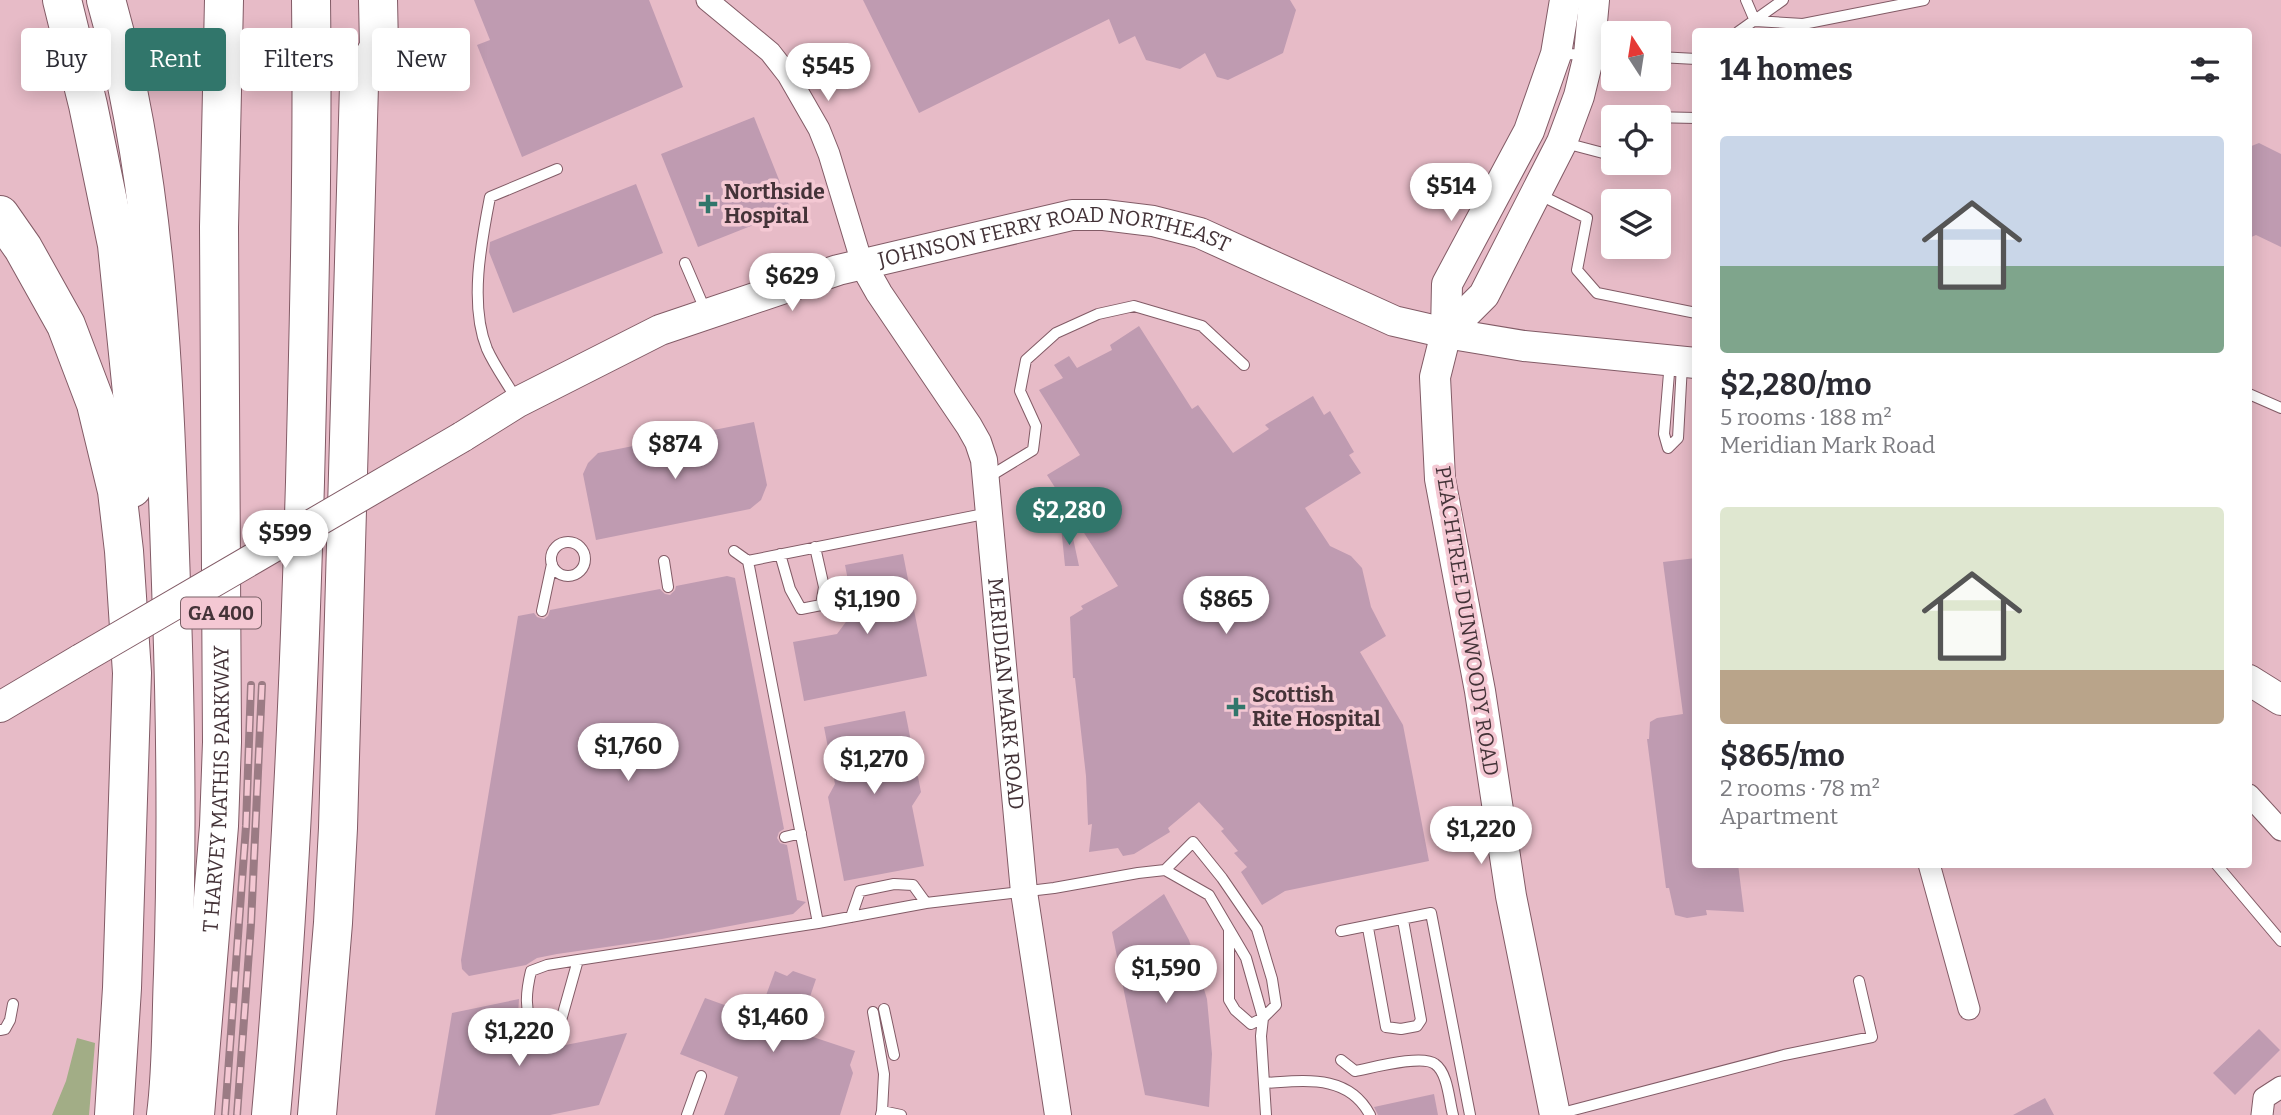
<!DOCTYPE html>
<meta charset="utf-8">
<style>
body{margin:0;font-family:Bitter,serif;background:#f7f7f7;color:#2b2b33;height:100vh;display:flex;flex-direction:column;font-size:26px;white-space:nowrap}
*{box-sizing:border-box;margin:0}
p{font-size:23px;color:#7c7c81}
.icon{flex:none;width:38px;height:38px;fill:none;stroke:currentColor;stroke-width:2;stroke-linecap:round;stroke-linejoin:round}
.map{position:relative;flex:1;overflow:hidden}
.details{position:absolute;left:1692px;top:28px;width:560px;height:840px;display:flex;flex-direction:column;background:#fff;border-radius:7px;box-shadow:0 4px 18px #0003}
.details>*{flex:none}
.hud{position:absolute;left:21px;top:28px;width:665px;height:63px;display:flex;gap:14px}
.needle{width:46px;rotate:348deg}
.controls{position:absolute;left:1601px;top:21px;display:grid;gap:14px}
.controls a{display:grid;place-items:center;width:70px;height:70px;border-radius:7px;background:#fff;box-shadow:0 4px 18px #0003;font-size:35px}
.price{position:absolute;translate:-50% -60px;padding:0 16px;border-radius:24px;background:#fff;color:#222;font-size:23px;line-height:46px;filter:drop-shadow(0 2px 4px #0008)}
.price::after{content:'';position:absolute;left:50%;top:42px;width:21px;height:16px;margin-left:-10px;background:inherit;clip-path:polygon(0 0,100% 0,50% 100%)}
.price.active{background:#31766b;color:#fff}
ul{padding:0;list-style:none}
li{display:grid;align-content:center;gap:14px;height:371px;padding:0 28px}
li span{display:grid;place-items:center;height:217px;border-radius:7px;color:#555}
li>.icon{margin-inline-start:auto}
span .icon{width:126px;height:126px;fill:#fffc;stroke-width:1}
li b{font-size:30px}
h2{display:flex;justify-content:space-between;align-items:center;height:84px;padding:0 28px;font-size:30px}
.chip{padding:0 24px;border-radius:7px;background:#fff;box-shadow:0 4px 18px #0003;font-size:24px;line-height:63px}
.chip.active{background:#31766b;color:#fff}
.map>svg:first-child{display:block}
.green{fill:#a2ad86}
.building{fill:#bf9bb1}
.lines{fill:none;stroke-linecap:round;stroke-linejoin:round}
.service-casing{stroke:#825b66;stroke-width:12}
.minor-casing{stroke:#825b66;stroke-width:23}
.tertiary-casing{stroke:#825b66;stroke-width:28}
.secondary-casing{stroke:#825b66;stroke-width:32}
.motorway-casing{stroke:#825b66;stroke-width:40}
.service{stroke:#fff;stroke-width:10}
.minor{stroke:#fff;stroke-width:21}
.tertiary{stroke:#fff;stroke-width:26}
.secondary{stroke:#fff;stroke-width:30}
.motorway{stroke:#fff;stroke-width:38}
.rail-casing{stroke:#9b7b84;stroke-width:8}
.rail{stroke:#f4c8d3;stroke-width:5;stroke-dasharray:16;stroke-linecap:butt}
.secondary-bridge-casing{stroke:#825b66;stroke-width:32;stroke-linecap:butt}
.secondary-bridge{stroke:#fff;stroke-width:30}
.poi-dot{fill:#31766b;stroke:#f4c8d3;stroke-width:2.5}
.labels{text-anchor:middle;dominant-baseline:central;stroke-width:7;stroke-linejoin:round;paint-order:stroke}
.shield{fill:#f4c8d3;stroke:#796066;stroke-width:2}
.shield-label{font-size:19px;font-weight:bold;fill:#443338}
.poi-label{font-size:21px;font-weight:bold;fill:#443338;stroke:#f4c8d3;text-anchor:start}
.street-label{font-size:21px;fill:#443338;stroke:#f4c8d3}
</style>
<div class="map">
<svg width="2281" height="1115" viewBox="0 0 2281 1115">
<rect width="100%" height="100%" fill="#e7bbc7"/>
<path class="green" d="M77 1038 95 1043 89 1115H52L66 1081Z"/>
<path class="building" d="M474 0H649L683 87 522 157 477 45 490 40Z
M863 0H1290L1296 10 1283 53 1228 80 1217 77 1205 53 1180 69 1146 60 1135 36 1119 44 1109 19 919 113Z
M754 117 791 210 698 247 661 154Z
M2259 143 2281 154V247L2256 235 2249 238V147Z
M636 184 663 253 513 313 489 252 490 242Z
M1139 326 1192 409 1198 405 1233 453 1269 429 1265 425 1313 396 1324 415 1330 411 1354 452 1349 455 1361 473 1305 508 1330 546 1351 556 1362 568 1371 607 1386 636 1360 652 1403 725 1429 861 1285 891 1262 905 1241 872 1247 867 1234 853 1238 851 1221 831 1224 829 1199 802 1168 828 1170 832 1134 854 1123 856 1118 848 1089 852 1092 824 1088 825 1086 776 1075 678H1073L1070 617 1083 609 1081 606 1118 586 1047 475 1080 455 1039 390 1063 378 1054 365 1069 356 1077 368 1112 350 1110 345Z
M754 422 767 485 761 500 750 509 596 540 583 474 588 463 598 453Z
M1070 524 1079 566H1065L1061 526Z
M903 554 927 676 804 701 793 642 837 634 854 611 845 565Z
M1696 558V864H1738L1744 912 1706 910 1707 915 1687 918 1675 915 1669 888H1666L1647 739H1649L1650 722 1657 718 1683 714 1663 562Z
M727 576 735 578 784 829 779 832 777 838 780 843 787 845 797 900 806 902 793 914 662 939 557 954 537 958 526 965 469 976 462 969 461 960 518 616 534 613 537 617 544 619 548 616 550 610 660 589 665 594 670 595 675 590 676 586Z
M905 711 921 792 912 806 924 866 844 881 828 797 835 784 824 727Z
M1164 894 1189 940 1207 999 1212 1054 1209 1107 1145 1095 1112 932Z
M775 971 787 976 793 971 816 979 798 1032 855 1051 850 1065 853 1073 840 1115H724L738 1077 680 1054 705 998 758 1017Z
M519 999 518 1015 522 1035 528 1044 538 1048H550L627 1033 599 1105 550 1115H435L452 1013Z
M2259 1029 2280 1050 2235 1095 2213 1073Z
M1434 1094 1438 1115H1378L1374 1107Z
M2045 1098 2054 1115H2013Z"/>
<g class="lines">
<g class="service-casing">
<path id="service" d="M1746 0 1755 21
M1755 21 1803 24 1924 0
M1738 32 1783 0
M1558 54 1614 55
M1659 57 1696 59
M1649 117 1696 118
M1565 143 1603 153 1614 145
M1538 194 1587 218 1577 270 1597 293 1696 313
M685 263 706 312
M1670 361 1664 434 1668 448 1678 438 1682 365
M2249 394 2281 408
M518 402C508 384 495 367 487 349 469 305 481 243 490 197L557 169
M987 478 1033 450 1036 426 1020 391 1026 360 1056 333 1098 314 1134 306 1202 326 1244 365
M551 559a17 17 0 1 1 34 0a17 17 0 1 1-34 0Z
M734 551 748 561 989 513
M780 554 790 589 801 609 821 605 824 587 815 547
M664 561 668 587
M748 561 818 923
M542 611 552 564
M785 837 801 833
M2216 864 2281 941
M1165 870 1193 842 1222 878 1257 929 1272 979 1276 1005 1263 1018 1251 1024 1235 1010 1229 1000V930
M851 917 860 891 894 884 913 885 926 903
M1368 928 1386 1027 1401 1029 1417 1026 1421 1020 1403 920
M1341 931 1431 913 1470 1115
M578 960 562 1017 552 1033 534 1030C524 1010 526 992 531 971L547 965 578 960 818 923 926 903 1054 888 1138 873 1165 870 1209 895 1246 958 1263 1018 1261 1036 1266 1115
M884 1009 894 1055
M873 1012 884 1074 882 1111
M0 1030 5 1029 10 1020 13 1004
M1341 1060 1355 1071C1372 1068 1422 1054 1435 1064 1448 1073 1449 1101 1453 1115
M1264 1083C1303 1081 1348 1073 1370 1115
M1558 1114 1784 1055 1872 1037 1859 981
M687 1115 701 1076
M881 1115 882 1111 901 1115"/>
</g>
<g class="minor-casing">
<path id="minor" d="M707 0 770 52 788 75 819 129 829 154 862 263
M2249 795 2281 830
M1929 864 1969 1009
M2262 1115 2264 1098 2281 1087"/>
</g>
<g class="tertiary-casing">
<g id="tertiary">
<path id="s1" d="M862 263 879 293 969 426 978 442 984 460 1024 892 1058 1115"/>
</g>
</g>
<g class="secondary-casing">
<g id="secondary">
<path d="M1446 333 1484 295 1562 142 1579 96 1589 55 1594 0"/>
<path id="s2" d="M462 437 518 402 660 330 838 270 1072 215H1104L1153 221 1200 233 1394 321 1446 333 1524 346 1696 363"/>
<path d="M2249 680 2281 700"/>
<path d="M0 707 81 659"/>
<path d="M1555 1115 1511 896 1480 691 1440 479 1435 377 1446 333 1447 284 1529 131 1556 54 1565 0"/>
</g>
</g>
<g class="motorway-casing">
<g id="motorway">
<path d="M62 0 88 105 117 245 134 412 132 488"/>
<path d="M106 0C162 196 165 411 172 614 176 734 177 854 173 974 171 1021 172 1069 166 1115"/>
<path d="M0 215 23 248 66 325 96 404 117 491 124 551 132 673 122 988 114 1115"/>
<path id="s3" d="M195 1115 219 826 222 742 219 227 224 0"/>
<path d="M271 1115C290 904 299 694 305 482 309 322 313 161 311 0"/>
<path d="M317 1115 333 923 338 828 359 85 379 47 378 0"/>
</g>
</g>
<use href="#service" class="service"/>
<use href="#minor" class="minor"/>
<use href="#tertiary" class="tertiary"/>
<use href="#secondary" class="secondary"/>
<use href="#motorway" class="motorway"/>
<g class="rail-casing">
<path id="rail" d="M225 1115 246 826 251 685
M237 1115 251 924 262 685"/>
</g>
<use href="#rail" class="rail"/>
<g class="secondary-bridge-casing">
<path id="secondary-bridge" d="M81 659 462 437"/>
</g>
<use href="#secondary-bridge" class="secondary-bridge"/>
</g>
<g class="poi-dot">
<path d="M704.5 193.5h7v7h7v7h-7v7h-7v-7h-7v-7h7z"/>
<path d="M1232.5 696.5h7v7h7v7h-7v7h-7v-7h-7v-7h7z"/>
</g>
<g class="labels">
<rect class="shield" x="181" y="597.5" width="80" height="31" rx="5"/>
<g class="shield-label">
<text x="221" y="613">GA 400</text>
</g>
<g class="poi-label">
<text x="724" y="192">Northside<tspan x="724" dy="24">Hospital</tspan></text>
<text x="1252" y="695">Scottish<tspan x="1252" dy="24">Rite Hospital</tspan></text>
</g>
<g class="street-label">
<text stroke="none"><textPath href="#s2" startOffset="635">JOHNSON FERRY ROAD NORTHEAST</textPath></text>
<text transform="translate(1467 621) rotate(81)">PEACHTREE DUNWOODY ROAD</text>
<text stroke="none"><textPath href="#s1" startOffset="467">MERIDIAN MARK ROAD</textPath></text>
<text stroke="none"><textPath href="#s3" startOffset="327">T HARVEY MATHIS PARKWAY</textPath></text>
</g>
</g>
</svg>
<div class="controls">
<a><svg class="needle" viewBox="-14 -14 28 28"><path d="M0-13l5 13h-10z" fill="#e53935"/><path d="M0 13l5-13h-10z" fill="#7c7c81"/></svg></a>
<a><svg class="icon" aria-label="locate" viewBox="0 0 24 24"><circle cx="12" cy="12" r="6"/><path d="M12 2v4M12 18v4M2 12h4M18 12h4"/></svg></a>
<a><svg class="icon" aria-label="layers" viewBox="0 0 24 24"><path d="M12 4l9 5-9 5-9-5zM3 14l9 5 9-5"/></svg></a>
</div>
<b class="price" style="left:828px;top:103px">$545</b>
<b class="price" style="left:1451px;top:223px">$514</b>
<b class="price" style="left:792px;top:313px">$629</b>
<b class="price" style="left:675px;top:481px">$874</b>
<b class="price active" style="left:1069px;top:547px">$2,280</b>
<b class="price" style="left:285px;top:570px">$599</b>
<b class="price" style="left:867px;top:636px">$1,190</b>
<b class="price" style="left:1226px;top:636px">$865</b>
<b class="price" style="left:628px;top:783px">$1,760</b>
<b class="price" style="left:874px;top:796px">$1,270</b>
<b class="price" style="left:1481px;top:866px">$1,220</b>
<b class="price" style="left:1166px;top:1005px">$1,590</b>
<b class="price" style="left:773px;top:1054px">$1,460</b>
<b class="price" style="left:519px;top:1068px">$1,220</b>
<div class="hud">
<a class="chip">Buy</a>
<a class="chip active">Rent</a>
<a class="chip">Filters</a>
<a class="chip">New</a>
</div>
<section class="details">
<h2>14 homes<svg class="icon" aria-label="filters" viewBox="0 0 24 24"><path d="M4 7h16M4 17h16"/><circle cx="9" cy="7" r="2"/><circle cx="15" cy="17" r="2"/></svg></h2>
<ul>
<li><span style="background:linear-gradient(#c9d6e8 60%,#7fa58c 0)"><svg class="icon" aria-label="home" viewBox="0 0 24 24"><path d="M3 11l9-7 9 7M6 9v11h12V9"/></svg></span><div><b>$2,280/mo</b><p>5 rooms · 188 m²</p><p>Meridian Mark Road</p></div></li>
<li><span style="background:linear-gradient(#dfe7d0 75%,#b9a48a 0)"><svg class="icon" aria-label="home" viewBox="0 0 24 24"><path d="M3 11l9-7 9 7M6 9v11h12V9"/></svg></span><div><b>$865/mo</b><p>2 rooms · 78 m²</p><p>Apartment</p></div></li>
</ul>
</section>
</div>
